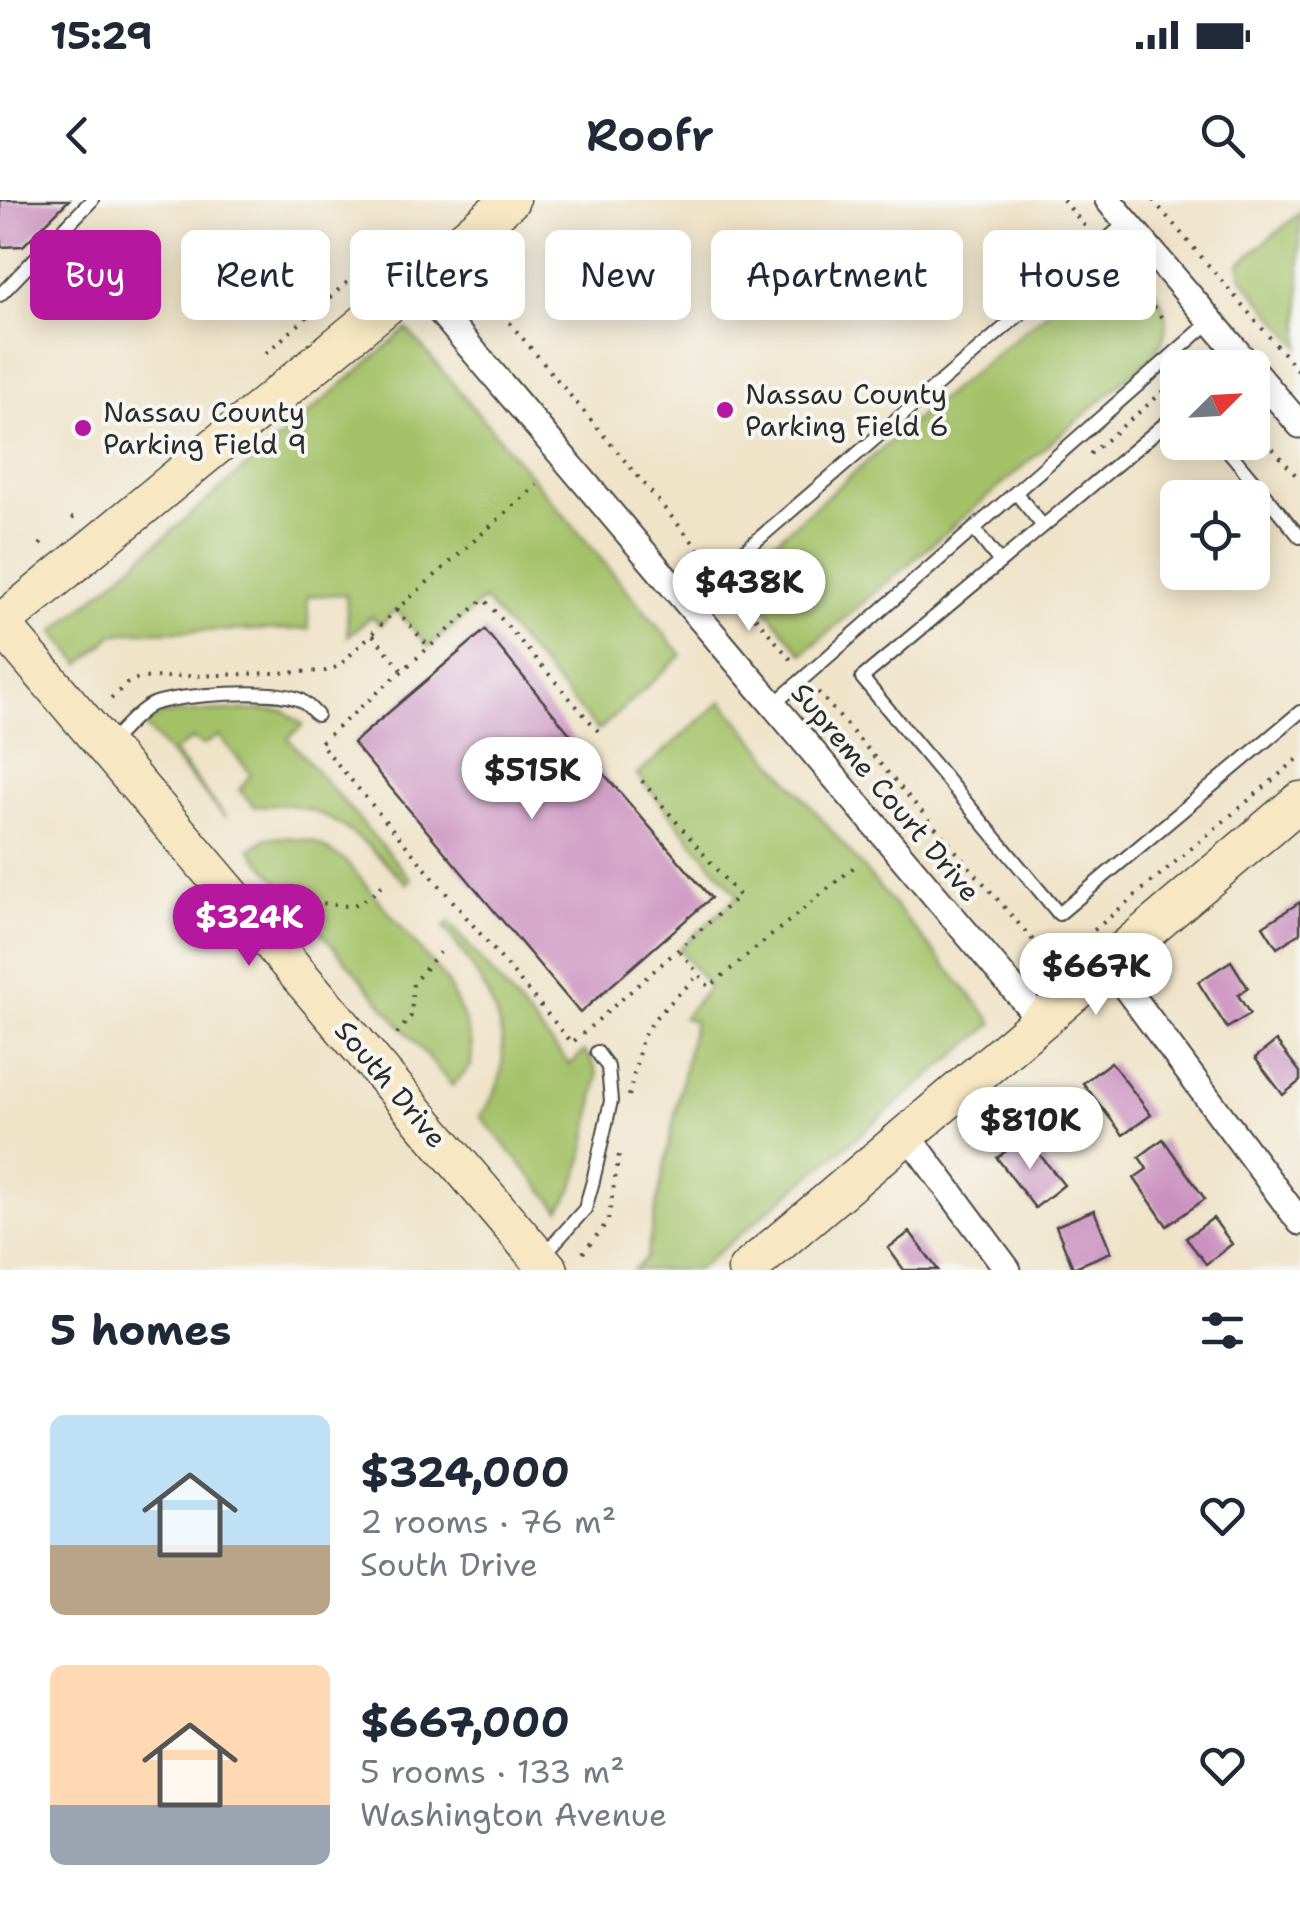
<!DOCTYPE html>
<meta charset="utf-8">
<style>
body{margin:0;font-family:"Shantell Sans",sans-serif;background:#f6f6f7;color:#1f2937;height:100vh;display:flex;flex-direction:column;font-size:38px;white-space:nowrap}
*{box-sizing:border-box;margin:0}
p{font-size:32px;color:#747a83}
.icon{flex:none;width:55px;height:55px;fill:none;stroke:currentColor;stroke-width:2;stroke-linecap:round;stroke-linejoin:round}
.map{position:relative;height:1070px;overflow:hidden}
.details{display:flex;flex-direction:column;background:#fff;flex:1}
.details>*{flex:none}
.guide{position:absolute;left:30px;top:30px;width:1240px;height:90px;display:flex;gap:20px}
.needle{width:65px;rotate:66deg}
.fabs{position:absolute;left:1160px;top:150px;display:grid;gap:20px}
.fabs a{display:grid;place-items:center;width:110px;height:110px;border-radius:15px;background:#fff;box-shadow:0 5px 25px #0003;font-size:50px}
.price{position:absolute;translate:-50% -85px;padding:0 22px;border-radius:35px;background:#fff;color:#222;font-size:32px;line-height:65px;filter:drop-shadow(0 2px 5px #0008)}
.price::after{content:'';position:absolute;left:50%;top:60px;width:30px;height:22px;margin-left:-15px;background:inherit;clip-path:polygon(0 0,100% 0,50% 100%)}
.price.active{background:#b5179e;color:#fff}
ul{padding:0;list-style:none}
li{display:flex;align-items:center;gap:30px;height:250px;padding:0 50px}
li span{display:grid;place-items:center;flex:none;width:280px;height:200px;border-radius:15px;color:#555}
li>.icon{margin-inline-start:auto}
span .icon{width:120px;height:120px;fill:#fffc;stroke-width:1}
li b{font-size:42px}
h2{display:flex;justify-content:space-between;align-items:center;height:120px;padding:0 50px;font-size:42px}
.chip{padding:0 35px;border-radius:15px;background:#fff;box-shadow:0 5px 25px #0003;font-size:35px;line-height:90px}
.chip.active{background:#b5179e;color:#fff}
.status{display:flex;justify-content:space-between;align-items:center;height:70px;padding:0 50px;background:#fff;direction:ltr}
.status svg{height:28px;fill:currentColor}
header{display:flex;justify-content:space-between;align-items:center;height:130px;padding:0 50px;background:#fff;font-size:45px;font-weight:600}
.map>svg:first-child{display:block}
.green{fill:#a4c168;stroke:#68764a;stroke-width:2.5}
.building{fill:#ca8fbf}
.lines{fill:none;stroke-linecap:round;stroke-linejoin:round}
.lane-casing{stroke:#484743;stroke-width:16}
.street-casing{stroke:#484743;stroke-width:29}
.secondary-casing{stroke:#484743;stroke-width:41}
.path{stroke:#484743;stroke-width:4;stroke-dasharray:2.5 8;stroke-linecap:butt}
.lane{stroke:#fff;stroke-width:12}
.street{stroke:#fff;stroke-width:25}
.secondary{stroke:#f7e8c3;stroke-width:38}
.poi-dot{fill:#b5179e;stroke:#f6f6f2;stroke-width:4}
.labels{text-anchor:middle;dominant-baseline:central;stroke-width:8;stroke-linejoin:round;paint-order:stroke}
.poi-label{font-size:28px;fill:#2b2b2b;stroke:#f6f6f2;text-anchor:start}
.street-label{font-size:28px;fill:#2b2b2b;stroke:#f6f6f2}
</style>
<div class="status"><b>15:29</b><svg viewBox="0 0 49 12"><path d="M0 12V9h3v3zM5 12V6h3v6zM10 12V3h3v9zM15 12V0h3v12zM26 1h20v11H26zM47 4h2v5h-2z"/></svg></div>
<header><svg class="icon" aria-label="back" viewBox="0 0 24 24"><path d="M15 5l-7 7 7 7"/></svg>Roofr<svg class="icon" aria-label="search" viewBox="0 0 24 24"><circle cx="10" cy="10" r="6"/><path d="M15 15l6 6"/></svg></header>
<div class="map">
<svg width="1300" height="1070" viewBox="0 0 1300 1070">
<rect width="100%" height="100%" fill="#f6f6f2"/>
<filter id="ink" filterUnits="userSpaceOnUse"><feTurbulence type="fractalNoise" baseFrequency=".01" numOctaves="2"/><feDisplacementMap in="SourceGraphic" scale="20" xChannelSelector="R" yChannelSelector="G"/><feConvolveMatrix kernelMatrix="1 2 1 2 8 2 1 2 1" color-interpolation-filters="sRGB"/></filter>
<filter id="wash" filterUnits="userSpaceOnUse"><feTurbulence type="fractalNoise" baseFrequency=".0048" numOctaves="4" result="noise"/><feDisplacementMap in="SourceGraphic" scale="40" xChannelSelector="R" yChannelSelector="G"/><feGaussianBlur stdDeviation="2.25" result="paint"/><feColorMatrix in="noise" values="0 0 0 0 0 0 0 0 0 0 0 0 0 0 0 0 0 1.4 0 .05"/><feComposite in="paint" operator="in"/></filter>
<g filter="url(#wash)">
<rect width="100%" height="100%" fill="#efe3c8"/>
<path class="green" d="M1300 13V147L1242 78 1240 63Z
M1107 71C1115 71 1124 71 1131 73 1158 80 1172 115 1163 140 1160 147 1154 153 1149 159L803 454 737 374 921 215 1085 81Z
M407 129 682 455 598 531 484 400 429 447 396 410 380 425 372 416 348 436 346 394 307 396 309 429 132 432 113 435 81 464 54 432Z
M722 501 994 823 697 1070H633L646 1058 694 821 683 818 709 787 679 749 738 696 637 575Z
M264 510 285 511 303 525 288 538 411 679 407 684C372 648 332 607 279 604 271 604 262 607 255 607L239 590 251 574 219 536 203 545 193 539 173 551 226 618 144 525 160 515 188 512Z
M286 637 315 642 346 661 447 782 464 819 472 847 471 866 452 886 250 649 267 638Z
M449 722 570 865 584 851 592 861 598 876C589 921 587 973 560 1010L480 916C532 852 485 782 444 727Z"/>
<g id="blocks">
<path class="building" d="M0 0H69L23 46 1 47Z
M485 430 579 545 711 698 580 813 353 543Z
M1300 702V733L1277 748 1263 726Z
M1231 761 1248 788 1238 795 1250 814 1227 828 1198 782Z
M1276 841 1300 872V881L1283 895 1255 858Z
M1111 862 1151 915 1123 935 1083 883Z
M1025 936 1064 985 1035 1008 997 958Z
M1163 939 1205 999 1167 1026 1134 978 1147 969 1139 957Z
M1094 1010 1111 1052 1073 1068 1056 1026Z
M1213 1018 1232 1044 1206 1064 1186 1038Z
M910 1032 938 1070H904L888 1048Z"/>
</g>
</g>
<g filter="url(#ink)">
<use href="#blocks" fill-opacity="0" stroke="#484743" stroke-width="2.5"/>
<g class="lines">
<g class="lane-casing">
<path id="lane" d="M0 95 92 0
M1178 213 862 478 1059 714 1300 512
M1221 242 1300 337
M1016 293 1043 326
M974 329 1000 362
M685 402 1127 22
M773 505 1211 121
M107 545C119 534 140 509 153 504 180 494 275 488 300 500 306 503 312 510 317 515
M542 1057 585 1009 593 981 611 901 608 867 597 852"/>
</g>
<g class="street-casing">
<path id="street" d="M1108 0 1251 168
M415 82 1041 821
M1252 169 1300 225
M1108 764 1300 1022
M907 934 1008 1070"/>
</g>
<g class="secondary-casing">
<path id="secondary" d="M0 424 415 82 510 0
M1 424 549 1070
M747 1070 1300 601"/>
</g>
<path class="path" d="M1063 0 1090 32
M1153 0 1300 173
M1119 67 1162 118
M469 74 706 358
M266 153 400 36
M1191 168 1198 162 1204 168
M1252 225 1300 280
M1090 254 1178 179
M72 319 75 316
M40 345 44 340
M728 385 793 462
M396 410 429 447
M373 435 402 470
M818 492 1057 768
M111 499 126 484 139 478 326 471 339 466 396 410 537 285
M598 531 484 399 320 543 572 843 739 696 637 575
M297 717 315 702C351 707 354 711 383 685
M680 751 709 787 859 663
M1054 764 1300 557
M397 834 411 816 413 783 440 752
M629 896 642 838 657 816 699 774
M583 1053 608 1021 619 954"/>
<use href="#lane" class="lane"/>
<use href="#street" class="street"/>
<use href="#secondary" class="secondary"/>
</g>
</g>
<g class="poi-dot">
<circle cx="725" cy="210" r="10"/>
<circle cx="83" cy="228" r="10"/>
</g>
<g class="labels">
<g class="poi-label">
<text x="745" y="194">Nassau County<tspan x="745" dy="32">Parking Field 6</tspan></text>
<text x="103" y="212">Nassau County<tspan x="103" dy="32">Parking Field 9</tspan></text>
</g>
<g class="street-label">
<text transform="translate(886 592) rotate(50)">Supreme Court Drive</text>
<text transform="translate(391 884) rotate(50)">South Drive</text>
</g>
</g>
</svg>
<div class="fabs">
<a><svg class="needle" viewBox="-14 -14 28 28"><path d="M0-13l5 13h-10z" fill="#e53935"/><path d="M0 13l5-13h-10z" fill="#747a83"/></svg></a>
<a><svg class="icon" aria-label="locate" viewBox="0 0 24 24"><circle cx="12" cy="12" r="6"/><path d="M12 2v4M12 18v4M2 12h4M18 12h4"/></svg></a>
</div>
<b class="price" style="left:749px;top:434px">$438K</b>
<b class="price" style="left:532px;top:622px">$515K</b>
<b class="price active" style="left:249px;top:769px">$324K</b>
<b class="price" style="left:1096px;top:818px">$667K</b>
<b class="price" style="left:1030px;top:972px">$810K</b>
<div class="guide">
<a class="chip active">Buy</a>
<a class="chip">Rent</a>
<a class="chip">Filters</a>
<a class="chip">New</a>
<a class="chip">Apartment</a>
<a class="chip">House</a>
</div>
</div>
<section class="details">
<h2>5 homes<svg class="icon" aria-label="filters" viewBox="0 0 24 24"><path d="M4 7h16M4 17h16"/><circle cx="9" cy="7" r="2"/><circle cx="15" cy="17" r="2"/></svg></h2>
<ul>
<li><span style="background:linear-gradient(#bfe0f5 65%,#b9a48a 0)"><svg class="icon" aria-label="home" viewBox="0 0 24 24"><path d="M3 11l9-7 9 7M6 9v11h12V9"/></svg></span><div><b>$324,000</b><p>2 rooms · 76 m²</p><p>South Drive</p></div><svg class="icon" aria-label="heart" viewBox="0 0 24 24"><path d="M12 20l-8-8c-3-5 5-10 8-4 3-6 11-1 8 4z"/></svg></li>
<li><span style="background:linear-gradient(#ffd9b3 70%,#9aa5b1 0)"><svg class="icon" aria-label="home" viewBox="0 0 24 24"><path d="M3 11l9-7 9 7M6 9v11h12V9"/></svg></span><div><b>$667,000</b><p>5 rooms · 133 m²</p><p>Washington Avenue</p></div><svg class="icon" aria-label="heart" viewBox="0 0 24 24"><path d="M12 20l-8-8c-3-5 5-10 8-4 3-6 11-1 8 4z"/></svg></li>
</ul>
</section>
